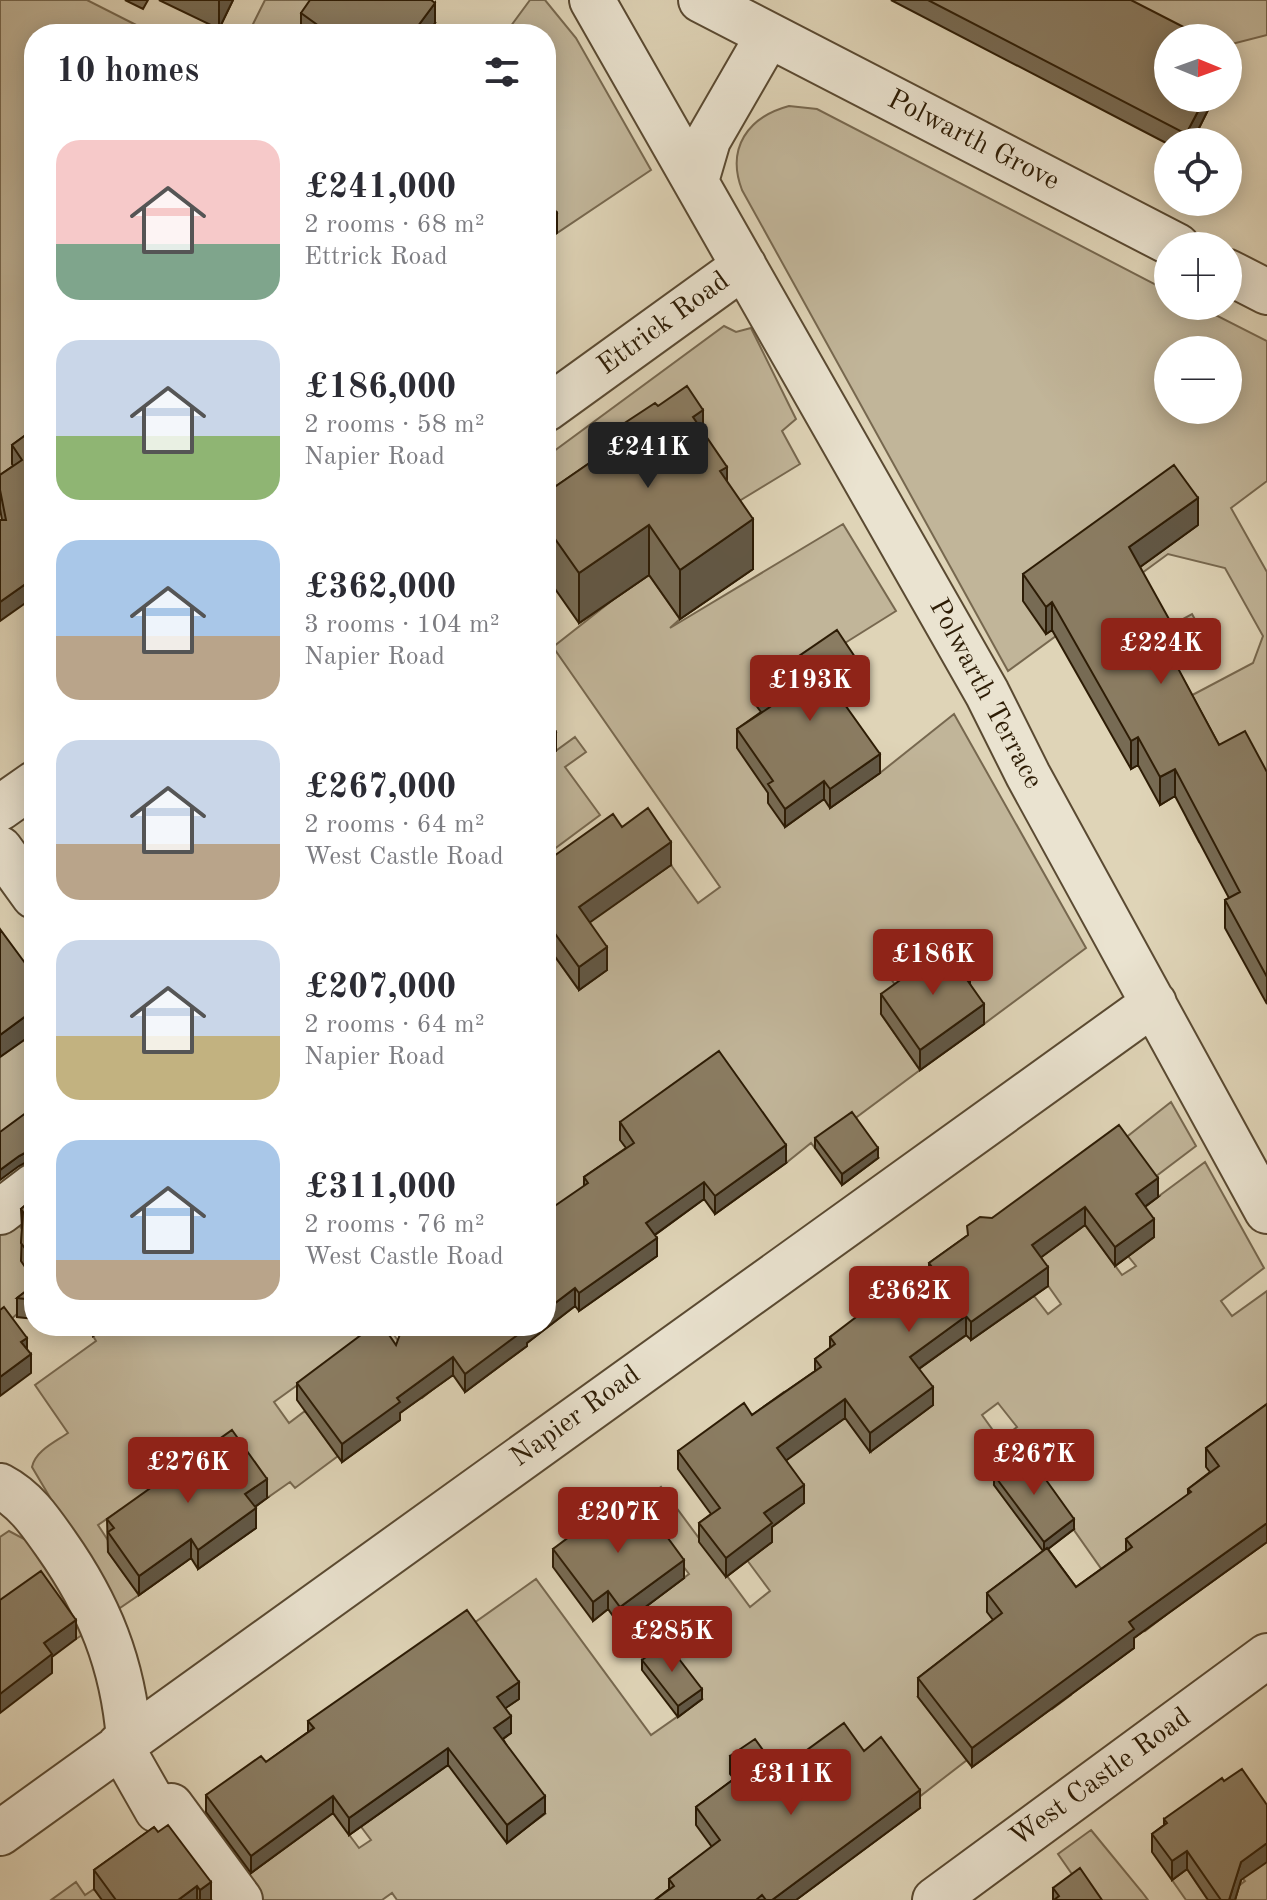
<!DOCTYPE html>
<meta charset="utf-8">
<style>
body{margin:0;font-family:"Old Standard TT",serif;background:#f2f2f3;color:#2b2b33;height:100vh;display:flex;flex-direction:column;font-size:30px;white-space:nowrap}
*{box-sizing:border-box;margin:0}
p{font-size:26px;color:#7c7c81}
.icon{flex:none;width:44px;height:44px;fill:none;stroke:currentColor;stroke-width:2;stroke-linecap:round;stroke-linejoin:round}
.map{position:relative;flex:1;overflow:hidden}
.drawer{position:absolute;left:24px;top:24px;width:532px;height:1312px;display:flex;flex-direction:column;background:#fff;border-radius:32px;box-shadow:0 4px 20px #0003}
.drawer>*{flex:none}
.needle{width:52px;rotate:91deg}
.buttons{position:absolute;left:1154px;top:24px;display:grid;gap:16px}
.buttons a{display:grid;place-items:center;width:88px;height:88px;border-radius:50%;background:#fff;box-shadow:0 4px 20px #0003;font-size:40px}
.price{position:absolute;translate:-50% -68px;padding:0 18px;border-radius:8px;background:#8f2418;color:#fff;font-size:26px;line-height:52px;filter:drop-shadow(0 2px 4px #0008)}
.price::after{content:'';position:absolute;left:50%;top:48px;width:24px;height:18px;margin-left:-12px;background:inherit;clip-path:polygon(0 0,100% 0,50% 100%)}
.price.active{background:#222;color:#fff}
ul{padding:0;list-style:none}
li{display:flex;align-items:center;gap:24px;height:200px;padding:0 32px}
li span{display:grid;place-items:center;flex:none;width:224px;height:160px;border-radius:24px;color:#555}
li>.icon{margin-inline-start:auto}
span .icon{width:96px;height:96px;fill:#fffc;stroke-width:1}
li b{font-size:34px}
h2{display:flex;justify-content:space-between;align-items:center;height:96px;padding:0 32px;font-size:34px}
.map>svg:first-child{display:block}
.green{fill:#c1b599;stroke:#77684f;stroke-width:2;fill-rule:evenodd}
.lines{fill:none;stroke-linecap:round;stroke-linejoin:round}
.minor-casing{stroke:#5a4a32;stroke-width:48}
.minor{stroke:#eae3d0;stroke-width:44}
.wall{fill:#776b54;stroke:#2d1c05;stroke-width:2}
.shaded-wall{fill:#615745;stroke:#2d1c05;stroke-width:2}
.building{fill:#8a7c62;stroke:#2d1c05;stroke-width:2}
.labels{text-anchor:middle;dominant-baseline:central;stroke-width:6;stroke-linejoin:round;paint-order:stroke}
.street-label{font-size:28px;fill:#2d1c05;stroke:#eae3d0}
</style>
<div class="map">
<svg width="1267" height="1900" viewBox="0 0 1267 1900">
<rect width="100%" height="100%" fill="#dfd4b7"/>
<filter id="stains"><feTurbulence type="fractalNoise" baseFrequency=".0025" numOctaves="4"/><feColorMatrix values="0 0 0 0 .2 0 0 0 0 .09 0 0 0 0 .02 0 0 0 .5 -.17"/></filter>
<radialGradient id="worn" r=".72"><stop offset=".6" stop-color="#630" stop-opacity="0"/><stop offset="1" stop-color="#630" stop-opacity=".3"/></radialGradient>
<path class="green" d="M0 0H87L154 34H34V449L22 479 0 495Z
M265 0H325L303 34H248Z
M530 0H545L576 38 651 170 557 233 546 217V34H505Z
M1076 0H1267V35L1228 45V38H1168Z
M789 106 817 109 1168 291V306H1198L1267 341V481L1231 508 1267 572V806L1199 842 1187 819 1204 810 1219 772 1181 701 1253 663 1263 636 1225 568 1168 554 1008 671 742 190C726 148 748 117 789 106ZM1168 350H1228V410H1168Z
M724 326 736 332 751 328 796 419 782 431 800 464 731 506 546 500V457Z
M843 524 896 611 837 648 823 797 831 807 880 773 954 714 1086 948 984 1024 965 997 922 984 905 962 888 975 904 997 881 1014 920 1070 815 1148 811 1143 786 1163 646 1178 546 1230V944L578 989 550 890 671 865 698 903 720 887 553 647 614 599 649 575 680 619 670 628Z
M1192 614 1204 636 1173 654 1161 631Z
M575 737 586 752 565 767 600 815 553 850 564 867 546 880V758Z
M34 1033V1117L0 1142V1057Z
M1171 1102 1196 1146 1147 1183 1119 1143Z
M1205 1162 1264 1268 1221 1301 1232 1316 1267 1291V1423L1231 1503 1167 1614 1145 1631 1026 1462 994 1485 1082 1602 1071 1695 1052 1709 1047 1702 918 1697 967 1760 914 1801 773 1836 730 1870 672 1900H397L392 1893 382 1900H246L235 1885 287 1846 312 1785 359 1848 371 1840 353 1816 407 1708 506 1842 545 1814 510 1800 467 1628 536 1579 651 1735 701 1700 637 1613 689 1574 677 1558 621 1516 661 1487 750 1607 770 1591 741 1552 744 1421 784 1392 793 1405 821 1385 871 1451 872 1323 937 1355 967 1335 1034 1296 1048 1314 1061 1304 1020 1246 1085 1225 1122 1275 1136 1266 1128 1256 1136 1213ZM998 1403 1017 1427 1000 1440 982 1415Z
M15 1219 32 1244 34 1299 0 1329V1231Z
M107 1326H405L394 1335 433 1389 422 1398 379 1339 310 1376 274 1402 289 1423 305 1411 338 1456 295 1488 290 1482 267 1498 233 1449 129 1523 120 1510 98 1525 113 1548 108 1552 139 1595 114 1612 97 1577 32 1467C35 1451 55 1442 68 1433L35 1385 96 1341 93 1336Z
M9 1531 26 1540 88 1631 76 1639 41 1591 0 1620V1537Z
M1091 1830 1142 1892 1148 1900H1090L1058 1854Z
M1267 1860V1900H1235L1236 1894 1233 1890 1245 1881 1239 1874Z
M1187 1869 1208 1900H1186L1172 1880Z
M76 1882 85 1895 94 1889 102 1900H51Z"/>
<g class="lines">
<g class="minor-casing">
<path id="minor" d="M592 0 987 693 1028 775 1267 1211
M701 0 1177 246
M696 181 708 140 768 36
M1228 272 1267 292
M546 409 744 266
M0 808 34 784
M0 849 34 896
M0 1212 34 1186
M0 1486C25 1499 40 1521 56 1544 99 1605 123 1664 129 1739
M120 1745 157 1810 171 1806 240 1900
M0 1833 1154 1003
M935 1900 1267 1656"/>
</g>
<use href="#minor" class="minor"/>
</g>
<path class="wall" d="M125 0H148L143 9Z
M159 0H233L219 29Z
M891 0H1131L1168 38 1214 98 1192 142H1168V144Z
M301 13 435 23 427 34H303L301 33Z
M658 406 703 431 727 482 753 569 680 619 649 575 579 623 546 576V493L594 460V452L614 436V430Z
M34 429 0 621 2 520 0 509V475L13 466 12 464V445Z
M1198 525 1140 567 1179 664 1176 666 1219 745 1267 772V1004L1225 928V900L1229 898 1175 796 1160 805 1138 765 1131 769 1052 630 1046 634 1023 601V574Z
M755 686 867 693 846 707 880 773 830 808 824 799 785 827 768 803V793L737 748V729L761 712 755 704Z
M622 827 671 865 589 922 607 970 579 990 546 944V860L547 861Z
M970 984 984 1024 920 1070 881 1014V994Z
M620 1122 786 1163 715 1214 704 1199 655 1235 657 1256 579 1311 575 1306 527 1343V1346L465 1392 453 1375 400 1413V1420L342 1462 297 1400V1383L396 1345 546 1326 584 1186V1177L626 1148 620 1140Z
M815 1138 878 1158 842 1185 815 1148Z
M1158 1197 1145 1207 1154 1237 1115 1266 1085 1225 1041 1257 1048 1286 971 1340 966 1335 919 1369 933 1405 870 1452 845 1418 786 1460 804 1503 772 1527V1542L726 1577 699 1542V1523L711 1514 678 1469V1451L752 1415 815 1371V1359L830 1348V1337L874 1308 929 1269V1263L992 1218Z
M34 1198V1280L21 1261 22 1229 21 1209Z
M34 1285V1319L17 1317V1298Z
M86 1326H107L93 1336Z
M1267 1404V1542L1134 1638V1648L972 1767 918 1697V1678L993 1620 987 1612V1593L1043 1551 994 1485V1475L1074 1529 1048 1549 1076 1587 1126 1551V1539L1188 1495V1489L1210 1472 1206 1467V1448Z
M267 1498 255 1507 256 1528 198 1569 191 1558 139 1595 108 1552 107 1519Z
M643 1527 684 1578 620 1626 608 1609 593 1621 553 1567V1549Z
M642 1660 702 1699 678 1717 642 1670Z
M519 1699 505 1708 511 1733 503 1739 545 1813 507 1843 448 1765 349 1835 333 1813 251 1873 206 1812V1795L266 1762 308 1732V1721Z
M864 1751 920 1808 796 1900H655L669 1889V1879L712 1847 696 1825V1807L734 1779 730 1774V1756L778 1771Z
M1164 1819 1241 1880 1235 1900H1208L1187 1869 1172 1880 1152 1852V1834L1164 1825Z
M154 1827 211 1900H102L94 1889V1870Z
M1053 1888 1102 1900H1053Z"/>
<path class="shaded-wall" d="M219 0H233L219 29Z
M435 3V23L427 34H412Z
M1205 98H1214L1192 142H1186V134Z
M557 213V233L546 241V221Z
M703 410V460L693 417Z
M727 467V516L720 471Z
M1198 498V525L1129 575V547Z
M753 519V569L680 619V570Z
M649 525V575L579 623V573Z
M34 578V597L0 621V602Z
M1052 602V630L1046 634V607Z
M1179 637V664L1165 672V644Z
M867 675V693L838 713V695Z
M556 732V751L546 758V739Z
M1138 737V765L1131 769V741Z
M880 754V773L830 808V789Z
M1175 769V796L1160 805V777Z
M824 781V799L785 827V809Z
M671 842V865L579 930V907Z
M607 947V970L579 990V967Z
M970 973V993L965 977Z
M984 1004V1024L920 1070V1050Z
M34 1010V1033L0 1057V1035Z
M786 1145V1163L715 1214V1196Z
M34 1148V1158L19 1166 0 1180V1170L19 1156Z
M878 1148V1158L842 1185V1174Z
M1158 1178V1197L1136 1213V1194Z
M704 1182V1199L646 1241V1223Z
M1085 1207V1225L1032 1264V1245Z
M1154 1219V1237L1115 1266V1247Z
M657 1238V1256L579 1311V1293Z
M1048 1267V1286L971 1340V1322Z
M575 1288V1306L527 1343V1346L465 1392V1374L525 1326H546V1310Z
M966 1316V1335L910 1375V1357Z
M93 1326H107L93 1336Z
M27 1338V1357L21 1342Z
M31 1354V1373L0 1396V1377Z
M453 1357V1375L400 1413V1420L342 1462V1444L397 1398Z
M933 1387V1405L870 1452V1433Z
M845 1399V1418L777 1467V1448Z
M267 1479V1498L245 1514V1494Z
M804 1485V1503L772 1527V1542L726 1577V1558L764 1513Z
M256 1508V1528L198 1569V1550Z
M1074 1519V1529L1044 1552V1542Z
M1267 1523V1542L1134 1638V1648L972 1767V1748L1129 1622Z
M191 1539V1558L139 1595V1576Z
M684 1560V1578L620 1626V1607Z
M608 1591V1609L593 1621V1602Z
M76 1620V1639L52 1657V1673L0 1713V1694L44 1643Z
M519 1682V1699L497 1714V1697Z
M702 1689V1699L678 1717V1706Z
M511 1716V1733L494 1745V1728Z
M448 1748V1765L349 1835V1818Z
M920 1790V1808L796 1900H772Z
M333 1796V1813L251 1873V1856Z
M545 1796V1813L507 1843V1825Z
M1267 1843V1862L1241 1880 1235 1900H1229L1241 1862Z
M1187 1851V1869L1172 1880V1861Z
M211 1882V1900H200V1890Z
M197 1886V1900H178Z"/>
<path class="building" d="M310 0H431L435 3 412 34H330L301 13Z
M928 0H1131L1203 37 1168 38V98H1205L1186 134Z
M546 197 557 213 546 221Z
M687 386 703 410 693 417 727 467 720 471 753 519 680 570 649 525 579 573 546 526V493L598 457 594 452 617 434 614 430 655 403 658 406Z
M34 429V578L0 602V520H6L0 490V475L22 460 12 445Z
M1174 465 1198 498 1129 547 1179 637 1165 644 1219 745 1245 731 1267 772V977L1225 900 1240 892 1175 769 1160 777 1138 737 1131 741 1052 602 1046 607 1023 574Z
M837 630 867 675 838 695 880 754 830 789 824 781 785 809 768 784 773 781 737 729 770 707 755 686Z
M546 718 556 732 546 739Z
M648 808 671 842 579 907 607 947 579 967 546 921V860L547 861 613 814 622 827Z
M0 929 25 963 34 957V1010L0 1035Z
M950 944 970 973 965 977 984 1004 920 1050 881 994Z
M719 1051 786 1145 715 1196 704 1182 646 1223 657 1238 579 1293 575 1288 546 1310V1212L588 1183 584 1177 634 1143 620 1122Z
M34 1107V1148L19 1156 0 1170V1132Z
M852 1112 878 1148 842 1174 815 1138Z
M1119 1125 1158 1178 1136 1194 1154 1219 1115 1247 1085 1207 1032 1245 1048 1267 971 1322 966 1316 910 1357 933 1387 870 1433 845 1399 777 1448 804 1485 764 1513 772 1523 726 1558 699 1523 720 1508 678 1451 744 1403 752 1415 821 1367 815 1359 835 1344 830 1337 872 1305 874 1308 932 1267 929 1263 968 1235 967 1226 980 1217 992 1218Z
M34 1198V1261L21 1243 23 1212 21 1209Z
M34 1285V1300L17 1298Z
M4 1307 27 1338 21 1342 31 1354 0 1377V1310Z
M373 1326H383L396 1345 403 1326H525L527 1328 465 1374 453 1357 397 1398 400 1402 342 1444 297 1383Z
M1267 1404V1523L1129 1622 1134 1629 972 1748 918 1678 1002 1613 987 1593 1047 1548 1076 1587 1132 1547 1126 1539 1191 1492 1188 1489 1219 1466 1206 1448Z
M232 1430 267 1479 245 1494 256 1508 198 1550 191 1539 139 1576 108 1532 114 1528 107 1519Z
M1026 1452 1074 1519 1044 1542 994 1475Z
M621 1498 643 1527 654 1519 684 1560 620 1607 608 1591 593 1602 553 1549Z
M41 1571 76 1620 44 1643 52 1654 0 1694V1600Z
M467 1610 519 1682 497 1697 511 1716 494 1728 545 1796 507 1825 448 1748 349 1818 333 1796 251 1856 206 1795 261 1756 266 1762 314 1728 308 1721Z
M666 1642 702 1689 678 1706 642 1660Z
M844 1723 864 1751 881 1737 920 1790 772 1900H766L762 1895 756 1900H655L674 1886 669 1879 720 1840 696 1807 742 1773 730 1756 755 1739 778 1771Z
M1242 1769 1267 1805V1843L1241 1862 1229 1900H1221L1187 1851 1172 1861 1152 1834 1167 1823 1164 1819 1222 1778 1224 1781Z
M168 1825 211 1882 200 1890 197 1886 178 1900H116L94 1870 154 1827 158 1832Z
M1080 1868 1102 1900H1054L1059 1896 1053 1888Z"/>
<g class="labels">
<g class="street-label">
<text transform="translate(973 141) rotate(27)">Polwarth Grove</text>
<text transform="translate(664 324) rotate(-36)">Ettrick Road</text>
<text transform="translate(985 694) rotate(62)">Polwarth Terrace</text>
<text transform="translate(576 1417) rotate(-36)">Napier Road</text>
<text transform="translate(1101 1778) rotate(-36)">West Castle Road</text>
</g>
</g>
<rect width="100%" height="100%" filter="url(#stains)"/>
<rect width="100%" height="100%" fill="url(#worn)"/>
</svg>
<div class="buttons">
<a><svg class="needle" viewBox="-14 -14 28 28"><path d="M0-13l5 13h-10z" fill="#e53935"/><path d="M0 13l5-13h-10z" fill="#7c7c81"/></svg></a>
<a><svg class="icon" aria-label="locate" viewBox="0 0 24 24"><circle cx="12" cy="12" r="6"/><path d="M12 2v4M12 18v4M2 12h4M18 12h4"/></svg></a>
<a>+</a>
<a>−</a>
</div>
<b class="price active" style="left:648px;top:490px">£241K</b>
<b class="price" style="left:1161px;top:686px">£224K</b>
<b class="price" style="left:810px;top:723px">£193K</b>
<b class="price" style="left:933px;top:997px">£186K</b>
<b class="price" style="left:909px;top:1334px">£362K</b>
<b class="price" style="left:1034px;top:1497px">£267K</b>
<b class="price" style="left:188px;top:1505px">£276K</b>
<b class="price" style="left:618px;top:1555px">£207K</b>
<b class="price" style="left:672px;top:1674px">£285K</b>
<b class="price" style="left:791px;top:1817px">£311K</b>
<section class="drawer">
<h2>10 homes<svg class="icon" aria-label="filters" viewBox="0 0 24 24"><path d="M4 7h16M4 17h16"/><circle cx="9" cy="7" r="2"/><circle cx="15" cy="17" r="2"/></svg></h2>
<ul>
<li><span style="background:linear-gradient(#f6c9c9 65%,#7fa58c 0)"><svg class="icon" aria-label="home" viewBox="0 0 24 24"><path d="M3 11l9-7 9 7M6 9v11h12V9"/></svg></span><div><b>£241,000</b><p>2 rooms · 68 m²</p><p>Ettrick Road</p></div></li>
<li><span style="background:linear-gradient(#c9d6e8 60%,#8fb573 0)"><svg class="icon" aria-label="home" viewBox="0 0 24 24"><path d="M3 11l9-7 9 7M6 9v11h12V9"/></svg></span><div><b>£186,000</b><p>2 rooms · 58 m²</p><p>Napier Road</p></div></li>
<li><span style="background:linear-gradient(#a9c7e8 60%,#b9a48a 0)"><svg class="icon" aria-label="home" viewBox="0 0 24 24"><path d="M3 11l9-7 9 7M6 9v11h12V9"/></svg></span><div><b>£362,000</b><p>3 rooms · 104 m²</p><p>Napier Road</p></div></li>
<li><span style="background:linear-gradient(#c9d6e8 65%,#b9a48a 0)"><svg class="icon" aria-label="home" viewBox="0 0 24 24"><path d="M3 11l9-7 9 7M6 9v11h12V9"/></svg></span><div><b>£267,000</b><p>2 rooms · 64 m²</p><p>West Castle Road</p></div></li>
<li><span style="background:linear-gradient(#c9d6e8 60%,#c2b280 0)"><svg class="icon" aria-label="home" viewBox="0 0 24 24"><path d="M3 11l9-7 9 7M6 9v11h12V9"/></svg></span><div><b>£207,000</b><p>2 rooms · 64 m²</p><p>Napier Road</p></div></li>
<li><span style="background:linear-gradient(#a9c7e8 75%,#b9a48a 0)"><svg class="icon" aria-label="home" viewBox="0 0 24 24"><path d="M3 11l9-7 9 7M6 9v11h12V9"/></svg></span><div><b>£311,000</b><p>2 rooms · 76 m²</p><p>West Castle Road</p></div></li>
</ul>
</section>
</div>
